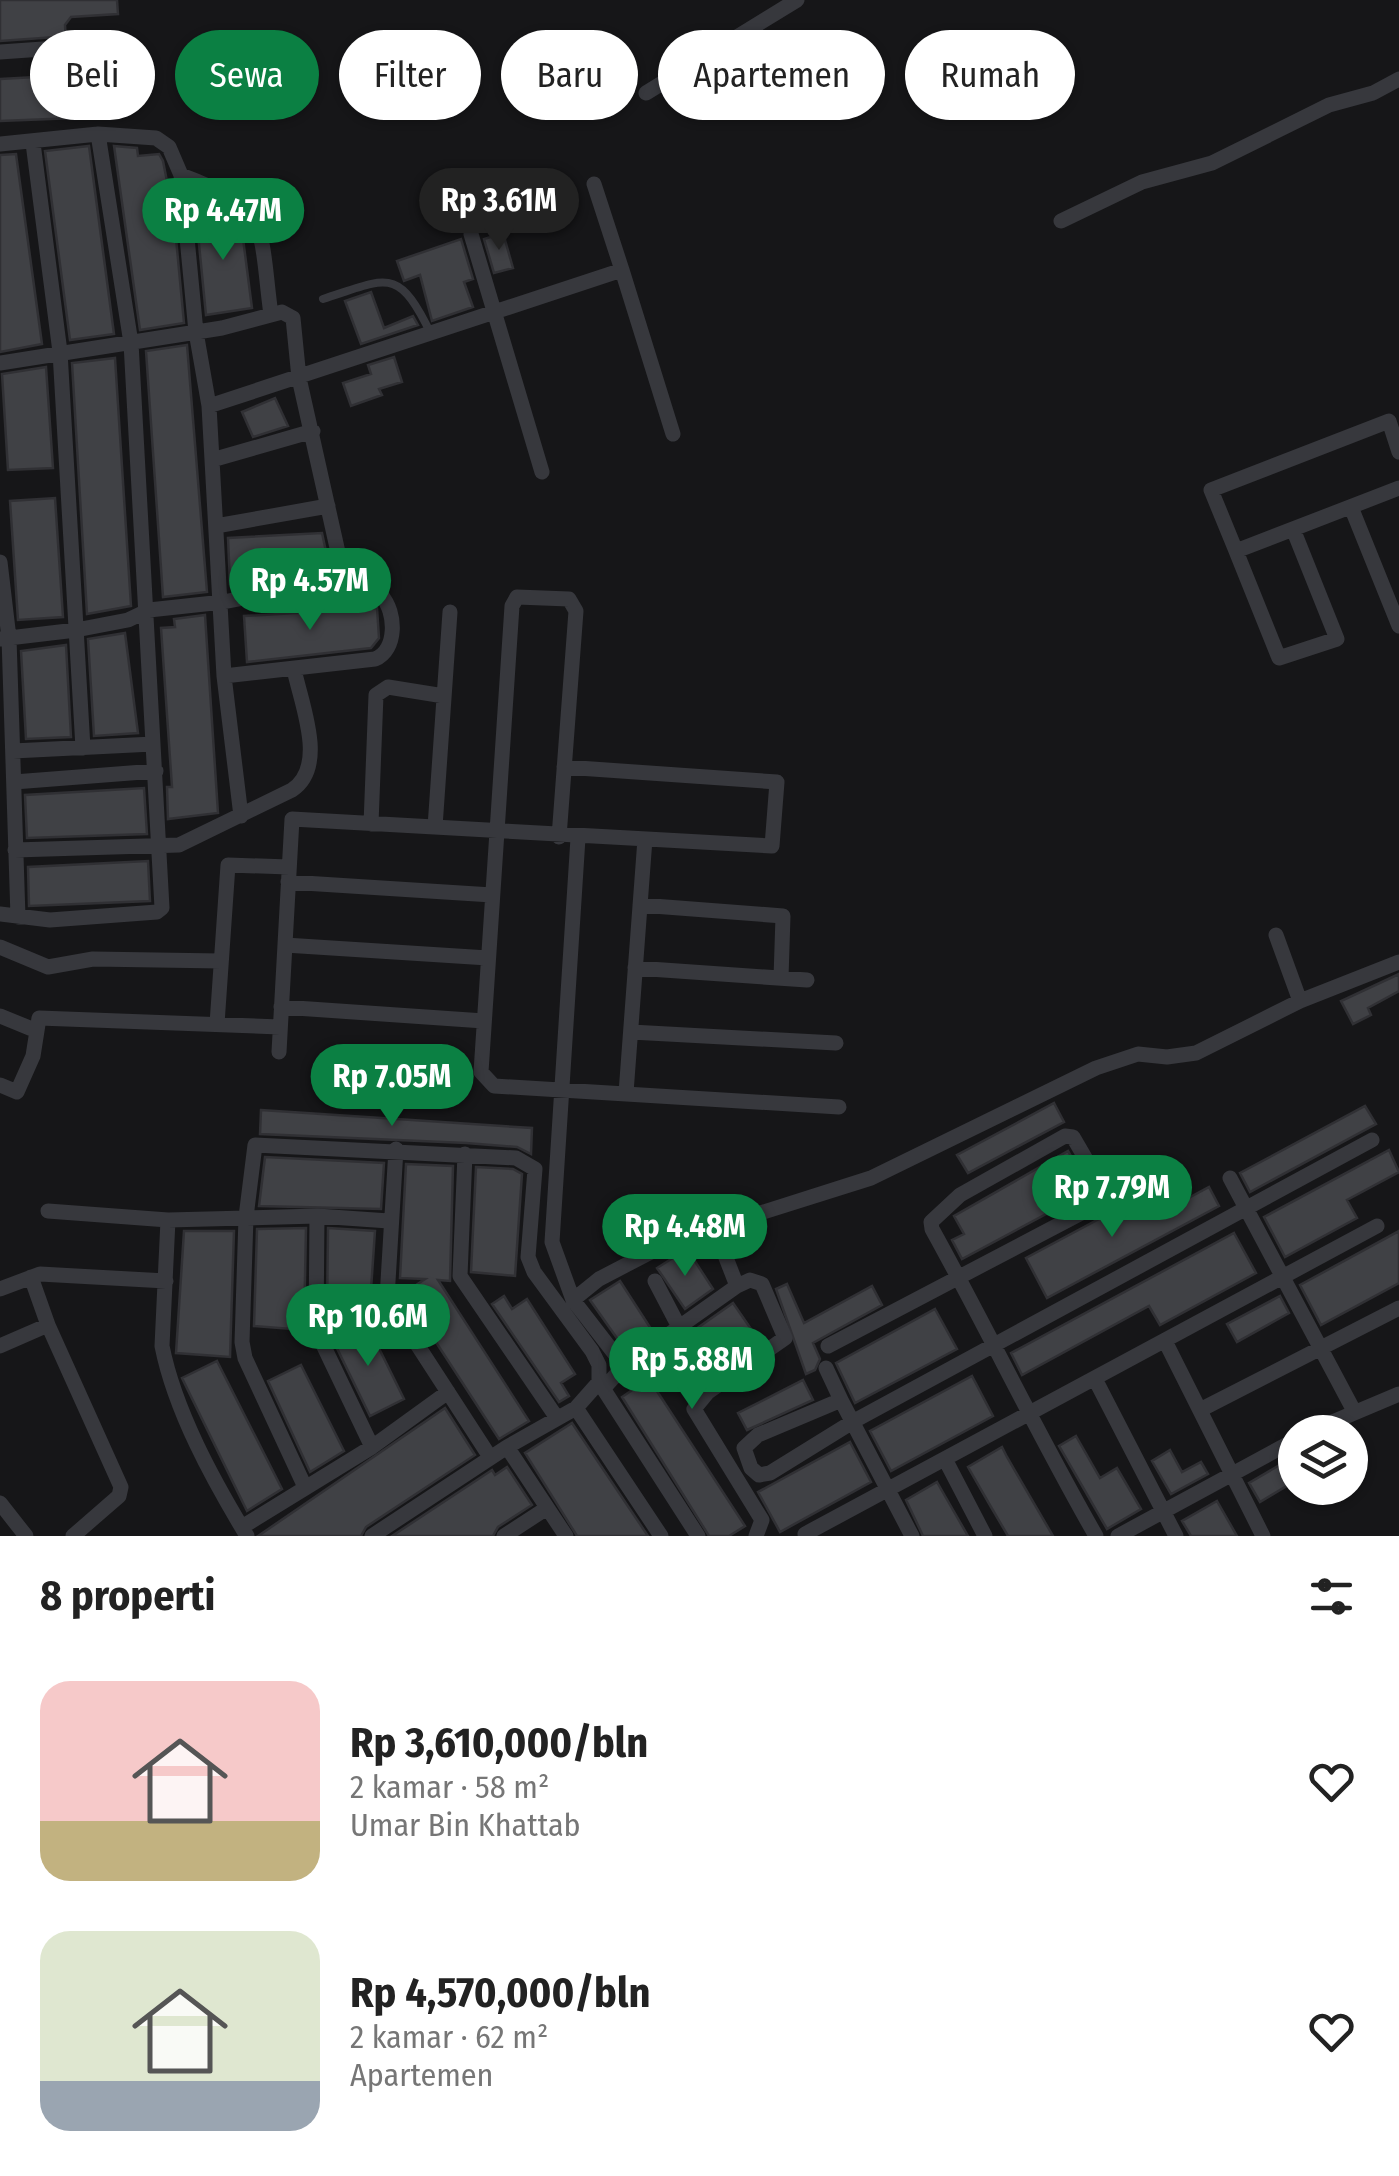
<!DOCTYPE html>
<html lang="id">
<meta charset="utf-8">
<style>
body{margin:0;font-family:"Fira Sans Condensed",sans-serif;background:#f6f6f6;color:#222;height:100vh;display:flex;flex-direction:column;font-size:38px;white-space:nowrap}
*{box-sizing:border-box;margin:0}
p{font-size:32px;color:#767676}
.icon{flex:none;width:55px;height:55px;fill:none;stroke:currentColor;stroke-width:2;stroke-linecap:round;stroke-linejoin:round}
.map{position:relative;height:1536px;overflow:hidden}
.details{display:flex;flex-direction:column;background:#fff;flex:1}
.details>*{flex:none}
.guide{position:absolute;left:30px;top:30px;width:1340px;height:90px;display:flex;gap:20px}
.tools{position:absolute;left:1278px;top:1415px;display:grid;gap:20px}
.tools a{display:grid;place-items:center;width:90px;height:90px;border-radius:50%;background:#fff;box-shadow:0 2px 8px #0004;font-size:50px}
.price{position:absolute;translate:-50% -85px;padding:0 22px;border-radius:35px;background:#0b8043;color:#fff;font-size:32px;line-height:65px;filter:drop-shadow(0 2px 5px #0008)}
.price::after{content:'';position:absolute;left:50%;top:60px;width:30px;height:22px;margin-left:-15px;background:inherit;clip-path:polygon(0 0,100% 0,50% 100%)}
.price.current{background:#222;color:#fff}
ul{padding:0;list-style:none}
li{display:flex;align-items:center;gap:30px;height:250px;padding:0 40px}
li span{display:grid;place-items:center;flex:none;width:280px;height:200px;border-radius:30px;color:#555}
li>.icon{margin-inline-start:auto}
span .icon{width:120px;height:120px;fill:#fffc;stroke-width:1}
li b{font-size:42px}
h2{display:flex;justify-content:space-between;align-items:center;height:120px;padding:0 40px;font-size:42px}
.pill{padding:0 35px;border-radius:45px;background:#fff;box-shadow:0 2px 8px #0004;font-size:35px;line-height:90px}
.pill.current{background:#0b8043;color:#fff}
.map>svg:first-child{display:block}
.building{fill:#404145;stroke:#303034;stroke-width:2.5}
.lines{fill:none;stroke-linecap:round;stroke-linejoin:round}
.service{stroke:#37383d;stroke-width:8}
.minor{stroke:#37383d;stroke-width:15}
</style>
<div class="map">
<svg width="1399" height="1536" viewBox="0 0 1399 1536">
<rect width="100%" height="100%" fill="#161618"/>
<path class="building" d="M0 0H117L118 14 71 17 65 25 66 41 56 37 0 41Z
M72 75 75 118 0 121V79Z
M89 146 114 334 70 340 45 151Z
M114 146 137 148 138 156 159 154 163 161 174 217 184 323 140 330Z
M16 154 42 344 0 352V155Z
M228 210 241 223 252 308 206 315 196 214Z
M503 233 513 268 494 273 484 239Z
M461 239 473 279 464 282 473 307 432 321 420 275 404 281 397 261Z
M371 292 384 328 413 316 418 325 361 344 345 301Z
M187 345 207 592 163 597 146 351Z
M394 357 402 382 379 389 382 395 351 406 343 383 371 374 368 365Z
M115 358 131 606 87 614 72 363Z
M46 367 53 468 8 470 2 374Z
M275 398 288 426 253 437 242 412Z
M55 498 63 617 18 620 10 501Z
M322 533 330 570 230 584 228 538Z
M377 608 379 638 371 648 247 662 244 616Z
M205 615 218 813 168 819 167 787H172L161 628 175 627 174 619Z
M125 633 138 733 94 736 88 639Z
M66 645 71 737 26 739 21 651Z
M144 788 147 834 27 838 25 795Z
M148 861 150 901 29 906 28 867Z
M1399 974V991L1368 1008 1371 1015 1353 1024 1341 1001Z
M1054 1103 1064 1122 968 1173 957 1155Z
M1365 1106 1376 1124 1250 1192 1240 1173Z
M261 1110 532 1128 531 1154 517 1147 466 1143 260 1134Z
M1389 1150 1399 1172 1347 1200 1357 1218 1285 1257 1264 1217Z
M1068 1151 1091 1190 962 1259 952 1240 964 1234 954 1216Z
M265 1157 384 1163 381 1209 259 1206Z
M406 1164 453 1166 450 1281 438 1280 529 1421 499 1439 404 1293 425 1279 400 1278Z
M476 1167 513 1169 522 1174 515 1276 471 1272Z
M1209 1187 1219 1206 1047 1298 1026 1258 1144 1195 1155 1216Z
M306 1228 304 1330 254 1326 257 1229Z
M328 1228 375 1231 369 1319 327 1316Z
M184 1231H234L230 1357 176 1353Z
M1399 1231V1283L1321 1325 1300 1285Z
M1234 1233 1256 1273 1160 1325 1149 1306 1022 1375 1011 1353Z
M687 1249 713 1289 685 1309 657 1268Z
M620 1281 653 1332 626 1351 590 1300Z
M787 1284 804 1323 872 1286 882 1305 813 1343 820 1359 815 1370 806 1374 776 1289Z
M504 1296 512 1309 527 1299 575 1374 561 1383 569 1396 559 1402 492 1304Z
M1280 1296 1289 1313 1237 1342 1227 1324Z
M733 1303 760 1342 692 1393 676 1370 653 1385 745 1526 729 1536H709L622 1397 638 1386 632 1374Z
M935 1309 957 1349 855 1403 836 1363Z
M366 1322 404 1399 370 1416 332 1338Z
M217 1361 282 1489 247 1511 182 1378Z
M301 1365 344 1451 310 1472 268 1381Z
M972 1376 993 1416 891 1471 870 1431Z
M803 1380 813 1400 747 1430 738 1413Z
M445 1408 475 1455 366 1527 361 1536H258Z
M572 1423 648 1536H577L525 1453Z
M1076 1436 1100 1478 1117 1468 1141 1509 1107 1529 1059 1446Z
M850 1442 871 1482 780 1532 758 1492Z
M1002 1447 1007 1457 1053 1536H1008L991 1507 968 1467Z
M1170 1450 1182 1472 1201 1462 1208 1474 1171 1494 1152 1461Z
M1295 1456V1481L1260 1502 1249 1483Z
M507 1467 532 1505 498 1527 493 1536H392L492 1470 495 1475Z
M937 1482 949 1503 968 1536H923L906 1500Z
M1217 1501 1237 1536H1191L1182 1521Z"/>
<g class="lines">
<path class="service" d="M323 299C388 278 398 266 431 334"/>
<path class="minor" d="M0 52 57 48
M646 93 797 0
M33 143 60 352 83 748
M0 144 98 134 156 138 169 147 181 175 196 332 209 406 224 676 241 816
M181 175C272 209 259 226 271 315
M594 184 622 270
M1061 221 1142 182 1212 163 1329 105 1373 93 1399 79
M471 234 542 472
M0 363 222 328 282 312 293 318 299 378 344 579C355 586 373 586 381 595 397 613 397 650 375 659L224 676
M209 406 622 270 673 434
M212 460 313 431
M1351 507 1399 626
M216 526 328 506
M1293 529 1337 639 1279 658 1236 551 1399 488
M1236 551 1211 490 1389 421 1399 452
M0 562 9 638 18 917
M0 639 76 630 128 620 149 610 223 602 344 579
M13 751 153 744
M14 782 156 771
M371 824 376 695 388 687 444 696
M435 827 450 612
M559 837 576 611 569 599 517 597 512 606 481 1072 494 1086 839 1107
M578 838 552 1242 573 1300 624 1366 603 1389
M15 850 179 845 292 790C328 766 301 704 294 669
M288 882 492 895
M640 905 783 916 781 978
M0 914 50 920 157 912 162 908 131 343 98 134
M1276 935 1300 1001
M285 945 488 958
M0 947 48 967 93 959 221 961
M635 968 807 980
M281 1007 484 1021
M0 1016 37 1031
M217 1024 228 865 289 867
M631 1032 836 1043
M279 1052 292 819 772 846 777 782 564 767
M0 1085 17 1092 33 1056 39 1018 280 1027
M626 1093 645 839
M396 1149 387 1298 490 1457
M465 1154 460 1276 557 1418
M1230 1178 1354 1411
M48 1211 168 1220 317 1216 389 1221
M317 1216 316 1330 372 1447
M168 1220 162 1346C175 1411 213 1480 247 1536
M714 1227 737 1286
M31 1277 48 1325
M655 1281 678 1325
M0 1289 40 1274 166 1281
M573 1300 599 1279 672 1241 871 1178 1096 1068 1138 1054 1167 1057 1196 1053 1300 1001 1399 962
M1165 1341 1263 1536
M0 1346 48 1325 121 1487 119 1496 73 1536
M828 1346 1104 1201 1105 1192 1073 1137 1065 1136 960 1195 931 1222 932 1229C988 1330 1038 1435 1096 1536
M624 1366 737 1286 750 1280 762 1284 785 1338 708 1392 694 1409 762 1520 756 1536
M826 1368 841 1400
M1095 1379 1176 1536
M576 1408 661 1536
M1200 1410 1399 1308
M1309 1432 1399 1394
M507 1447 566 1536
M946 1461 985 1536
M305 1487 245 1358 242 1342 246 1217 255 1145 516 1158 535 1169 528 1257 534 1272 592 1351 599 1365V1382L698 1536
M0 1503 26 1536
M242 1527 372 1447 448 1392
M805 1534 1377 1226
M372 1536 507 1447 576 1408 599 1382
M504 1536 547 1508
M912 1536 841 1400 758 1435 744 1448 751 1468 759 1475 770 1473 854 1421 1372 1140
M1118 1536 1295 1440"/>
</g>
</svg>
<div class="tools">
<a><svg class="icon" aria-label="layers" viewBox="0 0 24 24"><path d="M12 4l9 5-9 5-9-5zM3 14l9 5 9-5"/></svg></a>
</div>
<b class="price current" style="left:499px;top:253px">Rp 3.61M</b>
<b class="price" style="left:223px;top:263px">Rp 4.47M</b>
<b class="price" style="left:310px;top:633px">Rp 4.57M</b>
<b class="price" style="left:392px;top:1129px">Rp 7.05M</b>
<b class="price" style="left:1112px;top:1240px">Rp 7.79M</b>
<b class="price" style="left:685px;top:1279px">Rp 4.48M</b>
<b class="price" style="left:368px;top:1369px">Rp 10.6M</b>
<b class="price" style="left:692px;top:1412px">Rp 5.88M</b>
<div class="guide">
<a class="pill">Beli</a>
<a class="pill current">Sewa</a>
<a class="pill">Filter</a>
<a class="pill">Baru</a>
<a class="pill">Apartemen</a>
<a class="pill">Rumah</a>
</div>
</div>
<section class="details">
<h2>8 properti<svg class="icon" aria-label="filters" viewBox="0 0 24 24"><path d="M4 7h16M4 17h16"/><circle cx="9" cy="7" r="2"/><circle cx="15" cy="17" r="2"/></svg></h2>
<ul>
<li><span style="background:linear-gradient(#f6c9c9 70%,#c2b280 0)"><svg class="icon" aria-label="home" viewBox="0 0 24 24"><path d="M3 11l9-7 9 7M6 9v11h12V9"/></svg></span><div><b>Rp 3,610,000/bln</b><p>2 kamar · 58 m²</p><p>Umar Bin Khattab</p></div><svg class="icon" aria-label="heart" viewBox="0 0 24 24"><path d="M12 20l-8-8c-3-5 5-10 8-4 3-6 11-1 8 4z"/></svg></li>
<li><span style="background:linear-gradient(#dfe7d0 75%,#9aa5b1 0)"><svg class="icon" aria-label="home" viewBox="0 0 24 24"><path d="M3 11l9-7 9 7M6 9v11h12V9"/></svg></span><div><b>Rp 4,570,000/bln</b><p>2 kamar · 62 m²</p><p>Apartemen</p></div><svg class="icon" aria-label="heart" viewBox="0 0 24 24"><path d="M12 20l-8-8c-3-5 5-10 8-4 3-6 11-1 8 4z"/></svg></li>
</ul>
</section>
